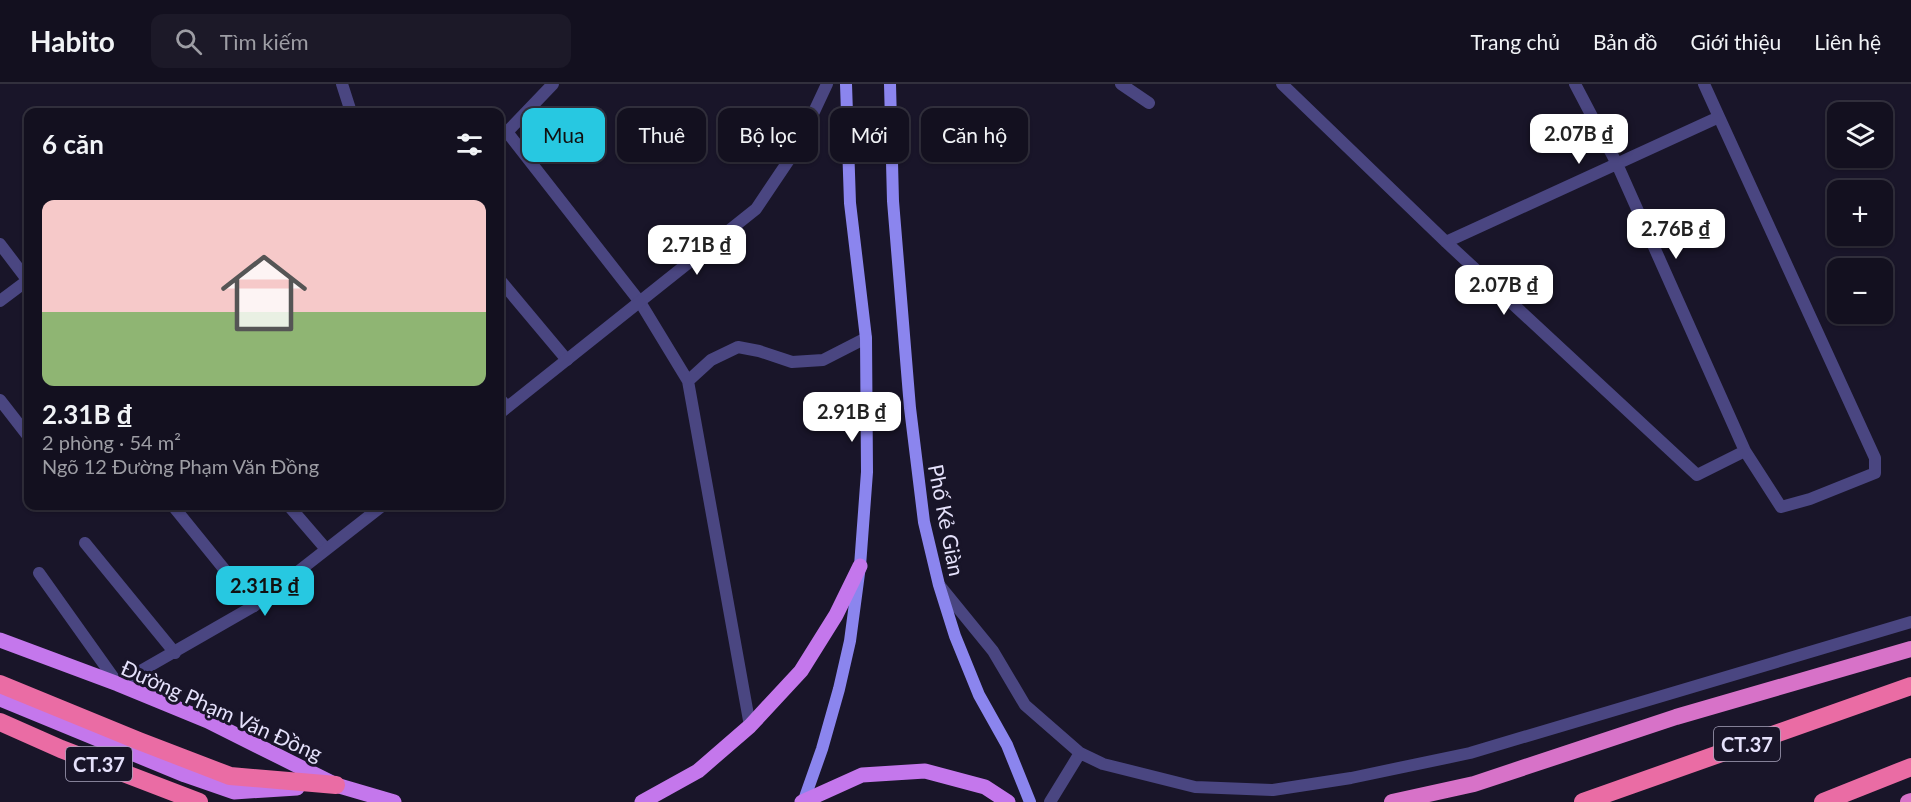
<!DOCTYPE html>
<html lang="vi">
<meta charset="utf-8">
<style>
body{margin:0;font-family:Lato,sans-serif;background:#1c1928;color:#f1f3f6;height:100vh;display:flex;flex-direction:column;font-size:22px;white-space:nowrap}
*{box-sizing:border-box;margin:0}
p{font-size:20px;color:#9d9da4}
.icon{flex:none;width:33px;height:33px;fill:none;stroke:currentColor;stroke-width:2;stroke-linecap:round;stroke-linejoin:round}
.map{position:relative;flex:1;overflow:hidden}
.sheet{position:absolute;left:24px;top:24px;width:480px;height:402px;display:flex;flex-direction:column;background:#13101f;border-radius:12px;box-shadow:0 2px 4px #0004,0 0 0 2px #32303d}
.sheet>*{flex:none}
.top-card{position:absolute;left:522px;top:24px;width:570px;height:54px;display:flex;gap:12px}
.fabs{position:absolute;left:1827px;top:18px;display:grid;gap:12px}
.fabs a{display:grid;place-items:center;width:66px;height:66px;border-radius:12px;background:#13101f;box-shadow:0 2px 4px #0004,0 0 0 2px #32303d;font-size:30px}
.price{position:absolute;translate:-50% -51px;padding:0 14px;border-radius:12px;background:#fff;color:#222;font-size:20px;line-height:39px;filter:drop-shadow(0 2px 3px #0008)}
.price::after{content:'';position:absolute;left:50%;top:36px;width:18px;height:14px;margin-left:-9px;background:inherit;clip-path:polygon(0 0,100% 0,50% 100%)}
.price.active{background:#27c8e1;color:#111}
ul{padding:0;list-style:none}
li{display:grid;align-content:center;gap:12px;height:318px;padding:0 18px}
li span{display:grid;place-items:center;height:186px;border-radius:12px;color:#555}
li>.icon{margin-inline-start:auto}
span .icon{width:108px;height:108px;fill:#fffc;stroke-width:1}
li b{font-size:26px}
h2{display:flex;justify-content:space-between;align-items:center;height:72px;padding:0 18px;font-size:26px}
.tag{padding:0 21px;border-radius:12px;background:#13101f;box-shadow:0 2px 4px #0004,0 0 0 2px #32303d;font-size:21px;line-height:54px}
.tag.active{background:#27c8e1;color:#111}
header{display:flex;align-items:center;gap:36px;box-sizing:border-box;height:84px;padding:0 30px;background:#13101f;border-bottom:2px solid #32303d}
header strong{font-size:28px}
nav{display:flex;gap:33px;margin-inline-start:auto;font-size:21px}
.search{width:420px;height:54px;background:#1c1928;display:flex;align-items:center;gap:15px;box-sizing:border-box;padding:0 21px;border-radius:12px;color:#9d9da4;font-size:22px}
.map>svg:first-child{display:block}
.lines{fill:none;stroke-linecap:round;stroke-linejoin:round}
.service{stroke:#4a4681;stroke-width:12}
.minor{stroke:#4a4681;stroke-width:12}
.secondary{stroke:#8b85ee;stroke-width:12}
.primary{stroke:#c477ec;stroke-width:15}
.trunk{stroke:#d772c8;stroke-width:16}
.motorway{stroke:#ea6ca4;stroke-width:18}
.labels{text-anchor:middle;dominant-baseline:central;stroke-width:6;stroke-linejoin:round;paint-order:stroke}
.shield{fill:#191529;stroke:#a8a4bc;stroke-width:1.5}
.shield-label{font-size:20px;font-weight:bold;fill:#e5e1fb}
.street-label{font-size:21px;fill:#e5e1fb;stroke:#191529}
</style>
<header>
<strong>Habito</strong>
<div class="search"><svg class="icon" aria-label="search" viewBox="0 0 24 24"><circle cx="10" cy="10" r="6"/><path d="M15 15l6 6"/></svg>Tìm kiếm</div>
<nav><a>Trang chủ</a><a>Bản đồ</a><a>Giới thiệu</a><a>Liên hệ</a></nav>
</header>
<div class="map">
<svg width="1911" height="718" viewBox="0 0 1911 718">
<rect width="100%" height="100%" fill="#191529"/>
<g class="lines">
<path class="service" d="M342 0 351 28
M553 0 507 48 640 218 688 297 750 642
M1121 0 1149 19
M0 160 28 197
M500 196 567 276
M0 217 28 196
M688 297 711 276 738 263 759 267 792 278 823 276 866 254
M500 315 507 323
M0 316 28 352
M173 422 254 522
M289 422 326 465
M85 459 175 569
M39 489 118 600"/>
<path class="minor" d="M1282 0 1446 158 1697 391 1745 367
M1575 0 1617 80 1745 367 1781 423 1810 415 1875 389V374L1719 33
M1446 158 1719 33 1704 0
M500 329 756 125 797 64 827 0
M940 502 993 567 1025 621 1080 669 1103 680 1195 703 1273 706 1351 694 1470 669 1911 538
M118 600 254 522 382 422
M1050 718 1080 669"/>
<path class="secondary" d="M890 0 893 117 910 324 924 438 939 501 955 552 979 611 1007 661 1030 718
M848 55 891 52
M804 716 822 665 839 605 850 557 860 482 867 388 866 254 850 119 846 0"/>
<path class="primary" d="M0 556 118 600 208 637 336 701 394 718
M0 615 185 691 234 708 297 704
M642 718 698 687 750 642 801 587 836 531 860 482
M802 718 862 691 925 687 985 703 1008 718"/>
<path class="trunk" d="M1392 718 1474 700 1676 633 1911 565
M1908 718 1911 717"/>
<path class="motorway" d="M0 600 139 657 230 692 336 701
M0 638 61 665 199 718
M1583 718 1911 602
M1823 718 1911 683"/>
</g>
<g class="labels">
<g class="shield">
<rect x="1714" y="643" width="66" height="34" rx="4.5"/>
<rect x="66" y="663" width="66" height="34" rx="4.5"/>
</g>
<g class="shield-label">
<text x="1747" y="660">CT.37</text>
<text x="99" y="680">CT.37</text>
</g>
<g class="street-label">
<text transform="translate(947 436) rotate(79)">Phố Kẻ Giàn</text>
<text transform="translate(222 626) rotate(24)">Đường Phạm Văn Đồng</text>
</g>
</g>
</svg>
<div class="fabs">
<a><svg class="icon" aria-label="layers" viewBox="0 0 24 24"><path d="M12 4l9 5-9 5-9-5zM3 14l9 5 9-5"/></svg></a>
<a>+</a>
<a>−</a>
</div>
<b class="price" style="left:1579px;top:81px">2.07B ₫</b>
<b class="price" style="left:1676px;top:176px">2.76B ₫</b>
<b class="price" style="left:697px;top:192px">2.71B ₫</b>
<b class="price" style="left:1504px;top:232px">2.07B ₫</b>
<b class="price" style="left:852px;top:359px">2.91B ₫</b>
<b class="price active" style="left:265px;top:533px">2.31B ₫</b>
<div class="top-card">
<a class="tag active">Mua</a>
<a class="tag">Thuê</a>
<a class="tag">Bộ lọc</a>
<a class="tag">Mới</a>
<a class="tag">Căn hộ</a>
</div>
<section class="sheet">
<h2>6 căn<svg class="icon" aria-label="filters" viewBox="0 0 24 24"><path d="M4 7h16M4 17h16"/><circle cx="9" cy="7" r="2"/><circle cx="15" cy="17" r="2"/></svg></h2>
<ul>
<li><span style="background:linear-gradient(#f6c9c9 60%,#8fb573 0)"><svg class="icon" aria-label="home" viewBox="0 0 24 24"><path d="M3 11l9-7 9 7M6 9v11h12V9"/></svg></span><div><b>2.31B ₫</b><p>2 phòng · 54 m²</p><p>Ngõ 12 Đường Phạm Văn Đồng</p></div></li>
</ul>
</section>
</div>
